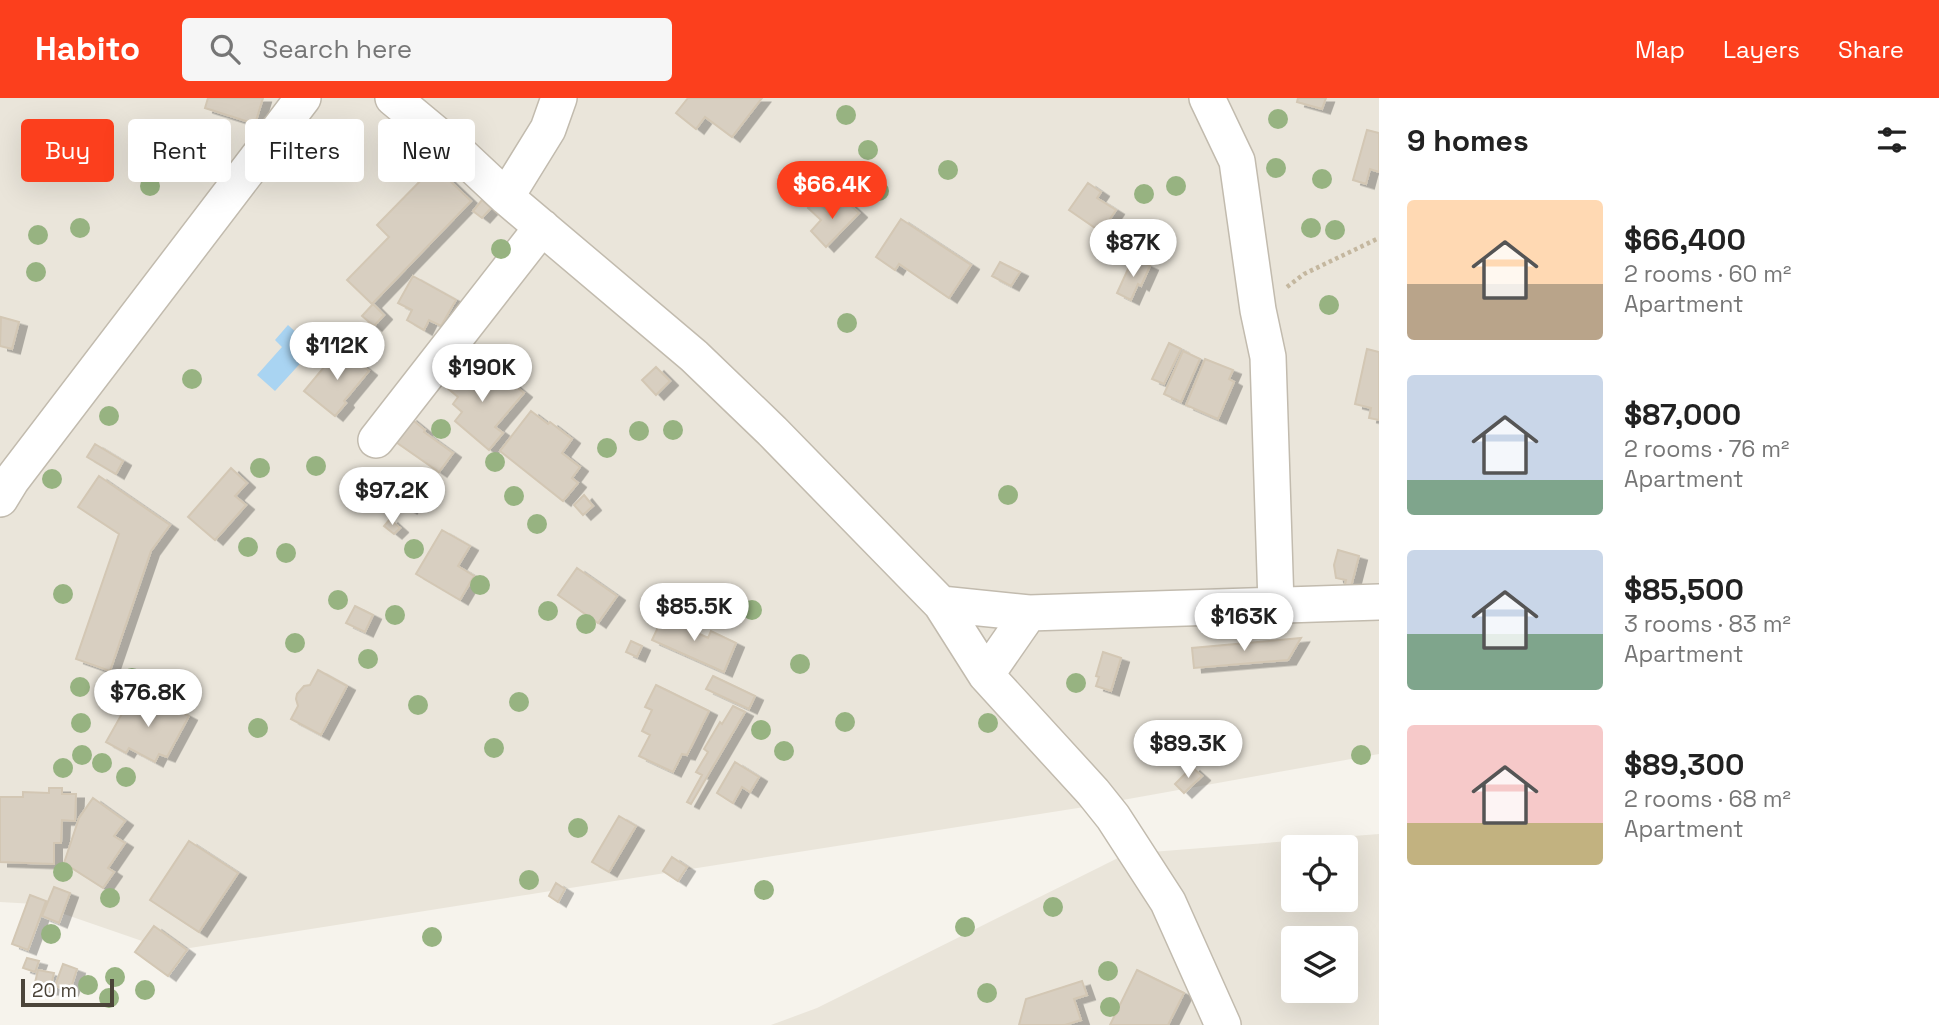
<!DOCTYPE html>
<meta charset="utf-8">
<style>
body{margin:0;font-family:"Space Grotesk",sans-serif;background:#f6f6f6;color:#222;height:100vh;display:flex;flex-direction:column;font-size:26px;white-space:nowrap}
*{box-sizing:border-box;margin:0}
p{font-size:23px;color:#767676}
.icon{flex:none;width:38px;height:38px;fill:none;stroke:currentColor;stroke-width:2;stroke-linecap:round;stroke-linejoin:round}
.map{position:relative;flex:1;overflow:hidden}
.side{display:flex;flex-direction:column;background:#fff;width:560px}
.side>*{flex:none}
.hud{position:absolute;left:21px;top:21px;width:665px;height:63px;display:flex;gap:14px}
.fabs{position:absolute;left:1281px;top:737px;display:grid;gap:14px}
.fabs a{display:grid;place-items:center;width:77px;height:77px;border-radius:7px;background:#fff;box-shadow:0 7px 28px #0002;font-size:35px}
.scale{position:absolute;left:21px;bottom:18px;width:93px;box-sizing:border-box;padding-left:7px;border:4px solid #4b4439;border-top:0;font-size:19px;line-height:24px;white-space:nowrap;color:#4b4439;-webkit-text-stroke:5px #fff;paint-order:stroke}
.price{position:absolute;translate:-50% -60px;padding:0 16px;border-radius:24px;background:#fff;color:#222;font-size:23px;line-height:46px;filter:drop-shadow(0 2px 4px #0008)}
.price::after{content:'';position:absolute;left:50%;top:42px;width:21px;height:16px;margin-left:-10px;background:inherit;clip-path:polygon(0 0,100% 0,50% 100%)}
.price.selected{background:#fc3f1d;color:#fff}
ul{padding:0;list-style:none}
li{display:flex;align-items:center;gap:21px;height:175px;padding:0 28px}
li span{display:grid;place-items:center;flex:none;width:196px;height:140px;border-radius:7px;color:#555}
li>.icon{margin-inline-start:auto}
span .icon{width:84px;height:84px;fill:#fffc;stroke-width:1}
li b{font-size:30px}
h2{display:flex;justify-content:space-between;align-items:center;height:84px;padding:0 28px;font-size:30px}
.pill{padding:0 24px;border-radius:7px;background:#fff;box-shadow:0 7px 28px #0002;font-size:24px;line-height:63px}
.pill.selected{background:#fc3f1d;color:#fff}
header{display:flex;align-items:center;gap:42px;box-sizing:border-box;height:98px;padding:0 35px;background:#fc3f1d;color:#fff}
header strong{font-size:33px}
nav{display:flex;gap:38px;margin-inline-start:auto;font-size:24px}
.search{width:490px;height:63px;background:#f6f6f6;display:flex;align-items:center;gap:18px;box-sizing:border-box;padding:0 24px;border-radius:7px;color:#767676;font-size:26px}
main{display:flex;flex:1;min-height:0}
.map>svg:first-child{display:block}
.residential{fill:#eae5da;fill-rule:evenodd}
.water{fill:#a9d4f2}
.building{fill:#d8cfc1;stroke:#d3c7b4;stroke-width:2;filter:url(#shadow)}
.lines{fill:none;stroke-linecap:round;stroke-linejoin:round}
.street-casing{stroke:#c2bbae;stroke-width:38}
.path{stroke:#c4b79f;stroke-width:4.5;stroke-dasharray:3.5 3.5;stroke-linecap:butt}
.street{stroke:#fff;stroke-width:35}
.tree{fill:#97b381}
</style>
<header>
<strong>Habito</strong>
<div class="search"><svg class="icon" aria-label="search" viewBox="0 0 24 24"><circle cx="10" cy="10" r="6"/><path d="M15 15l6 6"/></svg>Search here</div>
<nav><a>Map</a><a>Layers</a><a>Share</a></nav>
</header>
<main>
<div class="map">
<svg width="1379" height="927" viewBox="0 0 1379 927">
<defs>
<filter id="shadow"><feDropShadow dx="8" dy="4.5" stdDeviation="0" flood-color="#0004"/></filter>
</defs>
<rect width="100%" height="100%" fill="#f6f3ec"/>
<path class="residential" d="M0 0H1379V656L1078 710 171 853 35 806 0 804Z
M1379 736V927H771L817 910 1126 756ZM1293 749H1346V802H1293ZM1293 840H1346V892H1293Z"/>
<path class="water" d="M288 227 302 240 295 249 306 259 275 293 257 277 282 249 275 242Z"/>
<path class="building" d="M208 0H263L255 26 205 10Z
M688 0H762L732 39 705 19 696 31 676 15Z
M1298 0H1326L1322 11 1297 4Z
M1367 32 1379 35V74L1370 71 1366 86 1353 82Z
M432 71 444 82 446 79 471 103 372 206 347 182 389 139 377 127Z
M1088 85 1101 94 1097 100 1116 112 1101 134 1069 112Z
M482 102 491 110 482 120 473 113Z
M816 102 831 118 846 103 859 115 826 149 811 133 821 122 808 110Z
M901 121 971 167 949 200 899 166 895 172 876 159Z
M1133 160 1150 168 1141 188 1138 186 1131 202 1117 195Z
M1000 164 1020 174 1011 188 992 178Z
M413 178 456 202 441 228 429 222 424 232 407 222 412 212 398 205Z
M373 206 384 217 374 228 362 218Z
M1 219 19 224 12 251 0 248Z
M1169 245 1181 251 1164 286 1152 281Z
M340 250 369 273 344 303 346 305 335 318 304 293Z
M1367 251 1379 254V322L1369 320 1371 310 1355 306Z
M1183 253 1200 261 1181 304 1164 296Z
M1205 261 1233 272 1229 281 1234 284 1218 321 1186 307Z
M470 264 501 290 508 282 524 295 495 329 503 335 489 352 455 323 462 314 453 306 458 299 447 290Z
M656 269 670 283 656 297 642 282Z
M531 313 548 326 550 324 572 341 562 355 580 369 572 380 578 385 563 403 500 353Z
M409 319 425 332 424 334 453 355 439 374 393 342Z
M95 346 123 363 116 376 87 359Z
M231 370 247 385 235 398 246 407 215 442 188 419Z
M391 372 421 390 409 411 393 402 396 397 382 388Z
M99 378 170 427 151 453 110 573 76 561 119 436 78 409Z
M584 397 593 408 583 417 574 407Z
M390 421 400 430 394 436 384 428Z
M442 432 470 448 458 468 474 478 460 502 416 476Z
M1338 452 1359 458 1350 493 1344 491 1346 482 1336 480 1334 467Z
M577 470 617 498 598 525 558 497Z
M355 508 373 517 365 534 346 525Z
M665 514 691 527 689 531 708 540 711 533 736 545 724 574 652 542Z
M1301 540 1288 562 1194 570 1192 550Z
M631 543 642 548 637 559 626 554Z
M1103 554 1121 560 1111 593 1096 588 1099 579 1096 578Z
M318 572 347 588 321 637 291 621 298 608 296 601 297 596 304 588 310 587Z
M713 578 755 598 749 611 706 591Z
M656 587 709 613 687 657 682 656 673 674 639 658 650 637 642 633 652 612 645 609Z
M132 598 146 605 149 600 163 608 164 605 189 618 167 659 159 656 155 664 129 650 126 655 106 644Z
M733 608 745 614 691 706 687 704 702 677 696 674 708 654 704 651 720 624 722 626Z
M735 664 759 679 750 694 742 689 733 705 717 695Z
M1192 669 1202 678 1184 695 1175 686Z
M49 690H62V696H76L75 723 62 722 61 745H54V766L0 764V699H23V694L49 695Z
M93 700 125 723 114 738 125 745 108 770 114 774 103 790 64 765 79 720Z
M619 718 636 728 609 774 592 764Z
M189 743 238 775 199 834 150 802Z
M672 759 687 769 678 783 663 773Z
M556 785 565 791 558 804 549 798Z
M54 789 70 795 59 825 42 818Z
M30 797 46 803 28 852 12 846Z
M154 828 187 852 168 878 135 854Z
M27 860 39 863 35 874 23 870Z
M63 866 77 871 70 893 55 888Z
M38 872 54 875 50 892 34 889Z
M1137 872 1184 895 1168 927H1110Z
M1082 883 1087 897 1074 901 1081 922 1065 927H1019L1026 901Z"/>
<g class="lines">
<g class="street-casing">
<path id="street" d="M393 0 458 54 506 99 694 258 772 333 941 506
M1207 0 1237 63 1258 212 1268 259 1276 506
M506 99 548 31 559 0
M376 342 542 129
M0 401 11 383 303 0
M986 577 1029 515
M1223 927 1168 804 1113 719 1093 694 986 577 941 506 1029 515 1379 504"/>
</g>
<path class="path" d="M1287 189 1304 176 1379 140"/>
<use href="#street" class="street"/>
</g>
<g class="tree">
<circle cx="846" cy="17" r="10"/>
<circle cx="1278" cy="21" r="10"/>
<circle cx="868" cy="52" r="10"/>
<circle cx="1276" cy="70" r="10"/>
<circle cx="948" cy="72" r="10"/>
<circle cx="841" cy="74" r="10"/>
<circle cx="1322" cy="81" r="10"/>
<circle cx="150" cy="88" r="10"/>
<circle cx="1176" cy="88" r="10"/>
<circle cx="879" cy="93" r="10"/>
<circle cx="1144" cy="96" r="10"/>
<circle cx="80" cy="130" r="10"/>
<circle cx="1311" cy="130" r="10"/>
<circle cx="1335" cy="132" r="10"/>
<circle cx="38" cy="137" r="10"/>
<circle cx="501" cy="151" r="10"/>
<circle cx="36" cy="174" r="10"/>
<circle cx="1329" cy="207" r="10"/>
<circle cx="847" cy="225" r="10"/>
<circle cx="192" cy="281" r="10"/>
<circle cx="109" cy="318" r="10"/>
<circle cx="441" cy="331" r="10"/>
<circle cx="673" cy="332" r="10"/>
<circle cx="639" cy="333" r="10"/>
<circle cx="607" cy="350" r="10"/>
<circle cx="495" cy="364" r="10"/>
<circle cx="316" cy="368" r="10"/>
<circle cx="260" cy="370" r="10"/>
<circle cx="52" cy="381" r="10"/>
<circle cx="1008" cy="397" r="10"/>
<circle cx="514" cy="398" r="10"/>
<circle cx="537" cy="426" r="10"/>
<circle cx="248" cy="449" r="10"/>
<circle cx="414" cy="451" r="10"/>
<circle cx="286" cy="455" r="10"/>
<circle cx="480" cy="487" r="10"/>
<circle cx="63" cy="496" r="10"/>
<circle cx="338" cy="502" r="10"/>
<circle cx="752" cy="512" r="10"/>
<circle cx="548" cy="513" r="10"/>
<circle cx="395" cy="517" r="10"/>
<circle cx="586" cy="526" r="10"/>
<circle cx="295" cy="545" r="10"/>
<circle cx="368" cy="561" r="10"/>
<circle cx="800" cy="566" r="10"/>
<circle cx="132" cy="580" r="10"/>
<circle cx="1076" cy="585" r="10"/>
<circle cx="80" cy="589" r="10"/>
<circle cx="519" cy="604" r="10"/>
<circle cx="418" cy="607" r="10"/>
<circle cx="845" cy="624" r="10"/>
<circle cx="81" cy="625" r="10"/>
<circle cx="988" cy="625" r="10"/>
<circle cx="258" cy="630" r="10"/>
<circle cx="761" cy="632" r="10"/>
<circle cx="494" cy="650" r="10"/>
<circle cx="784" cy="653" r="10"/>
<circle cx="82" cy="657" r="10"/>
<circle cx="1361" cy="657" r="10"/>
<circle cx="102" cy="665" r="10"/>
<circle cx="63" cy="670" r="10"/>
<circle cx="126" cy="679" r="10"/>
<circle cx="578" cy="730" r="10"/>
<circle cx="63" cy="774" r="10"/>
<circle cx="529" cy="782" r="10"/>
<circle cx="764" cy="792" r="10"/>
<circle cx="110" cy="800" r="10"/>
<circle cx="1053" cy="809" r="10"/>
<circle cx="965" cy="829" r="10"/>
<circle cx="51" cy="836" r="10"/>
<circle cx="432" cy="839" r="10"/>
<circle cx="1108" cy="873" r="10"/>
<circle cx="115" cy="879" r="10"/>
<circle cx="88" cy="887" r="10"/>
<circle cx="145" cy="892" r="10"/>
<circle cx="987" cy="895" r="10"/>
<circle cx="109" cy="900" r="10"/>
<circle cx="1110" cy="909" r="10"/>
</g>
</svg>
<div class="fabs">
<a><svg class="icon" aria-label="locate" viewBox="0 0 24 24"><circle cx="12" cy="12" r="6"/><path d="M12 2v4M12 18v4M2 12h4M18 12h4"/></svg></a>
<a><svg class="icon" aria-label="layers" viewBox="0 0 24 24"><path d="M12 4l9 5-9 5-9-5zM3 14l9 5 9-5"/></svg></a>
</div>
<div class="scale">20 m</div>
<b class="price selected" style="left:832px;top:123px">$66.4K</b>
<b class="price" style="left:1133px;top:181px">$87K</b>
<b class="price" style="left:337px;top:284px">$112K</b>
<b class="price" style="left:482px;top:306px">$190K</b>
<b class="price" style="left:392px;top:429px">$97.2K</b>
<b class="price" style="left:694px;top:545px">$85.5K</b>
<b class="price" style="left:1244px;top:555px">$163K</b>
<b class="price" style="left:148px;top:631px">$76.8K</b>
<b class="price" style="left:1188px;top:682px">$89.3K</b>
<div class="hud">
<a class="pill selected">Buy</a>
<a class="pill">Rent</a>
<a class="pill">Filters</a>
<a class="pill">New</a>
</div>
</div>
<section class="side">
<h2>9 homes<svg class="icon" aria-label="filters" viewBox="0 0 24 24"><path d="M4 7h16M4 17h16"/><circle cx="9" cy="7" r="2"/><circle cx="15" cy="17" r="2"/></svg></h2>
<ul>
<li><span style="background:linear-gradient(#ffd9b3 60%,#b9a48a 0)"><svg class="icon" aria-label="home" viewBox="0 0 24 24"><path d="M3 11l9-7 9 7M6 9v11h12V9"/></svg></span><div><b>$66,400</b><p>2 rooms · 60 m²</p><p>Apartment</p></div></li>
<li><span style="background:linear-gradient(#c9d6e8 75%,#7fa58c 0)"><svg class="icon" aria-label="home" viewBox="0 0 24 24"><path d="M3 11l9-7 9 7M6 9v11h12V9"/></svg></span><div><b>$87,000</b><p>2 rooms · 76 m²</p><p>Apartment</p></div></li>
<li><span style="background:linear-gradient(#c9d6e8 60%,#7fa58c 0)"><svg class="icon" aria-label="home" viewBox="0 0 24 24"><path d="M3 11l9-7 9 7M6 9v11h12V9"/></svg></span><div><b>$85,500</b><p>3 rooms · 83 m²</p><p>Apartment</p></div></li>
<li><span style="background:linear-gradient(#f6c9c9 70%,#c2b280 0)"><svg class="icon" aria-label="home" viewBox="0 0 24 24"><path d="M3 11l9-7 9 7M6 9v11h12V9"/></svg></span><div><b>$89,300</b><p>2 rooms · 68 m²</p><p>Apartment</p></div></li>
</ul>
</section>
</main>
